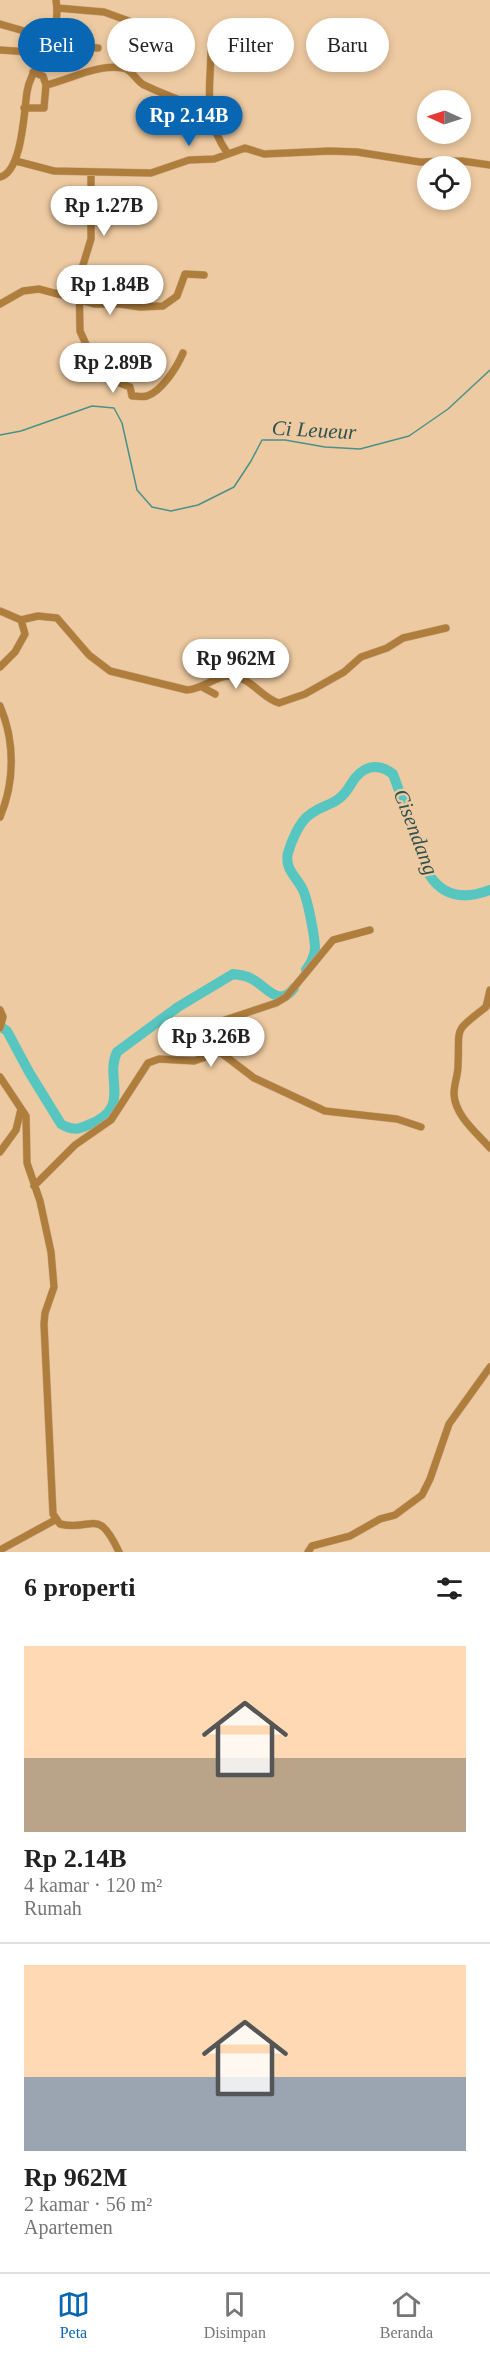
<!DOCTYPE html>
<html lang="id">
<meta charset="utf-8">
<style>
body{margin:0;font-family:"Times New Roman",serif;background:#f2f2f2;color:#222;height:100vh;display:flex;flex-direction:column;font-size:22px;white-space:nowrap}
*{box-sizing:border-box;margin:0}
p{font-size:20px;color:#767676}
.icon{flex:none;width:33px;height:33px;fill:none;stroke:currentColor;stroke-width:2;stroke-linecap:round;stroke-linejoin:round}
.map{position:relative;height:1552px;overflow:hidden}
.drawer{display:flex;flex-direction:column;background:#fff;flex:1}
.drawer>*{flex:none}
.banner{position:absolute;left:18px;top:18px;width:454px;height:54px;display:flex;gap:12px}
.needle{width:39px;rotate:273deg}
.fabs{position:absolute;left:417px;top:90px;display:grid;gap:12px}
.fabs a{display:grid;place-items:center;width:54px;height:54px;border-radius:50%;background:#fff;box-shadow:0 3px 9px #0003;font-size:30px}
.price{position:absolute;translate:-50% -51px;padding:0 14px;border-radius:21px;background:#fff;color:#222;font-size:20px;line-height:39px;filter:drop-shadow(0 2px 3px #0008)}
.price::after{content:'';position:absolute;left:50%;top:36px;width:18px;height:14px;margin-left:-9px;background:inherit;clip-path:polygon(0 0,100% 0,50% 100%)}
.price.active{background:#0966b3;color:#fff}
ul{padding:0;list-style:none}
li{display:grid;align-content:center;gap:12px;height:318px;padding:0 24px}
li+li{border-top:2px solid #e0e0e0}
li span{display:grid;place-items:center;height:186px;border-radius:0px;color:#555}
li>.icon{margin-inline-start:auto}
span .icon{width:108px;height:108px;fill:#fffc;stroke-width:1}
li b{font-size:26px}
h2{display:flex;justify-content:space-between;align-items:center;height:72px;padding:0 24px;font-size:26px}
.tag{padding:0 21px;border-radius:27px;background:#fff;box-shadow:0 3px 9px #0003;font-size:21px;line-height:54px}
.tag.active{background:#0966b3;color:#fff}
.menu{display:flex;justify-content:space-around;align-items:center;height:84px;border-top:2px solid #e0e0e0;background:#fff;font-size:16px;color:#767676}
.menu a{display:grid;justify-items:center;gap:3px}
.menu .active{color:#0966b3}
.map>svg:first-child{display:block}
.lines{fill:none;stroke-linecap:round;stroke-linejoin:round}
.stream{stroke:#48928a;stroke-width:1.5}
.river{stroke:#57c6c1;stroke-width:10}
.minor-casing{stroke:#c9aa86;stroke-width:8}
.minor{stroke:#af7d3c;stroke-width:7}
.labels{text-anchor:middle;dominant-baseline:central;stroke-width:4.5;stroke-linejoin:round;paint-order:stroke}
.water-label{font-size:21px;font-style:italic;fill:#2e504e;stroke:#edcaa1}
</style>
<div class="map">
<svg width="490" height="1552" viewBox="0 0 490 1552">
<rect width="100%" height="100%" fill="#edcaa1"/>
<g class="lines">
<path class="stream" d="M0 435 21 431 92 406 114 408 122 423 137 490 152 507 171 511 198 505 234 487 251 461 262 440H285L325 447 360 449 409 436 448 409 490 370"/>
<path class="river" d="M306 970C311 963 314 957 315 949 315 937 308 901 303 890 297 877 284 869 288 853 291 842 299 823 308 816 325 802 338 807 351 784 361 767 376 761 393 774L430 876C445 898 467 899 490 890
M0 1026 7 1031 29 1072 61 1124C71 1130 78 1130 88 1125 133 1108 104 1079 117 1052L178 1007 233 974C240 975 246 975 252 979 265 985 279 1009 294 988"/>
<g class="minor-casing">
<path id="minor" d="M57 8 104 12 151 29 175 33
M0 24 52 39
M211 41C212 86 200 114 228 154
M50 44 98 48
M0 50 44 53
M33 72 43 76 46 85
M24 108H44L46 85C72 79 96 64 123 68 132 69 136 81 144 85 165 95 188 103 209 112
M16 161 54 171 151 173 189 160 214 159 245 148 264 154 330 151 357 152 420 162 462 161 490 165
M91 172V239L79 278 80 331 93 360 106 378 130 387 132 396C137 396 143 397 147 396 162 391 177 367 183 353
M0 177C22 172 24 112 27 92 30 72 44 59 51 42 56 29 58 13 56 0
M0 304 23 291 39 289 95 304H120L140 307 163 306 177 296 185 274 204 275
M0 611 21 620 25 634 15 652 0 667
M21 620 38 616 57 618 89 655 110 671 187 690C202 689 214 677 228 676 250 675 261 698 279 703L305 694 344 672 361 657 387 648 403 638 446 628
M202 687 215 694
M0 706C15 741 15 782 0 817
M490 990 486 1007C452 1033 460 1026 458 1066 458 1075 454 1084 454 1094 455 1116 477 1133 490 1148
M0 1010 3 1017 0 1028
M218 1052C215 1043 208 1031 216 1023L276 1003 286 997 333 940 370 930
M0 1077 26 1116 27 1163 40 1201 51 1252 54 1287 45 1313 44 1324 53 1514 60 1524C93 1532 97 1505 119 1552
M0 1152 16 1130 21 1109
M34 1186 75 1145 111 1120 148 1063 159 1059 194 1061 220 1052 254 1078 325 1111 397 1119 421 1127
M0 1550 55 1520
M308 1552 312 1546 350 1536 380 1519 395 1515 422 1495 430 1479 449 1424 490 1367"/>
</g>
<use href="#minor" class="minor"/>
</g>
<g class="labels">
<g class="water-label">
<text transform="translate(314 430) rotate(3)">Ci Leueur</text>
<text transform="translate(416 832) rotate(69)">Cisendang</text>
</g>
</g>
</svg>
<div class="fabs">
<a><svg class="needle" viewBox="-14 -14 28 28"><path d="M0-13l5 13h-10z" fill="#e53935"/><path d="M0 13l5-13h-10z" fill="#767676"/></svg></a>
<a><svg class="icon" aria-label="locate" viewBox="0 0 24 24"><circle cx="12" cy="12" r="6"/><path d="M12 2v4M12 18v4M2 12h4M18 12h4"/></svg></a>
</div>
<b class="price active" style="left:189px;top:147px">Rp 2.14B</b>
<b class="price" style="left:104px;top:237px">Rp 1.27B</b>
<b class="price" style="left:110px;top:316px">Rp 1.84B</b>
<b class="price" style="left:113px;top:394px">Rp 2.89B</b>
<b class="price" style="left:236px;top:690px">Rp 962M</b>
<b class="price" style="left:211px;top:1068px">Rp 3.26B</b>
<div class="banner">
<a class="tag active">Beli</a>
<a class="tag">Sewa</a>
<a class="tag">Filter</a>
<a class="tag">Baru</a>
</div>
</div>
<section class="drawer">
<h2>6 properti<svg class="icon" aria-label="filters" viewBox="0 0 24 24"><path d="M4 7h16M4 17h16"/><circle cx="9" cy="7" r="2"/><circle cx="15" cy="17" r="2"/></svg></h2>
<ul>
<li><span style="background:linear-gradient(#ffd9b3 60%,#b9a48a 0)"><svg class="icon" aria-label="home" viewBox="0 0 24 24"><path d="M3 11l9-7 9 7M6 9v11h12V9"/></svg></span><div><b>Rp 2.14B</b><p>4 kamar · 120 m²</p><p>Rumah</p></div></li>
<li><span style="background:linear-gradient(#ffd9b3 60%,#9aa5b1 0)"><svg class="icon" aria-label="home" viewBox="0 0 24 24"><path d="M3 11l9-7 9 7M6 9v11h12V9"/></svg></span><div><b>Rp 962M</b><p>2 kamar · 56 m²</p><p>Apartemen</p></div></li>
</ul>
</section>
<nav class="menu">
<a class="active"><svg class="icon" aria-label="map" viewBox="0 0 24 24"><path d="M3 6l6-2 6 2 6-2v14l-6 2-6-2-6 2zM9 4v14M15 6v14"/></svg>Peta</a>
<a><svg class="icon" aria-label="saved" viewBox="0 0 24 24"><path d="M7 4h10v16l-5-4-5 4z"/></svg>Disimpan</a>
<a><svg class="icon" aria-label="home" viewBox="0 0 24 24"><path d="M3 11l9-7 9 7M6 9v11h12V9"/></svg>Beranda</a>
</nav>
